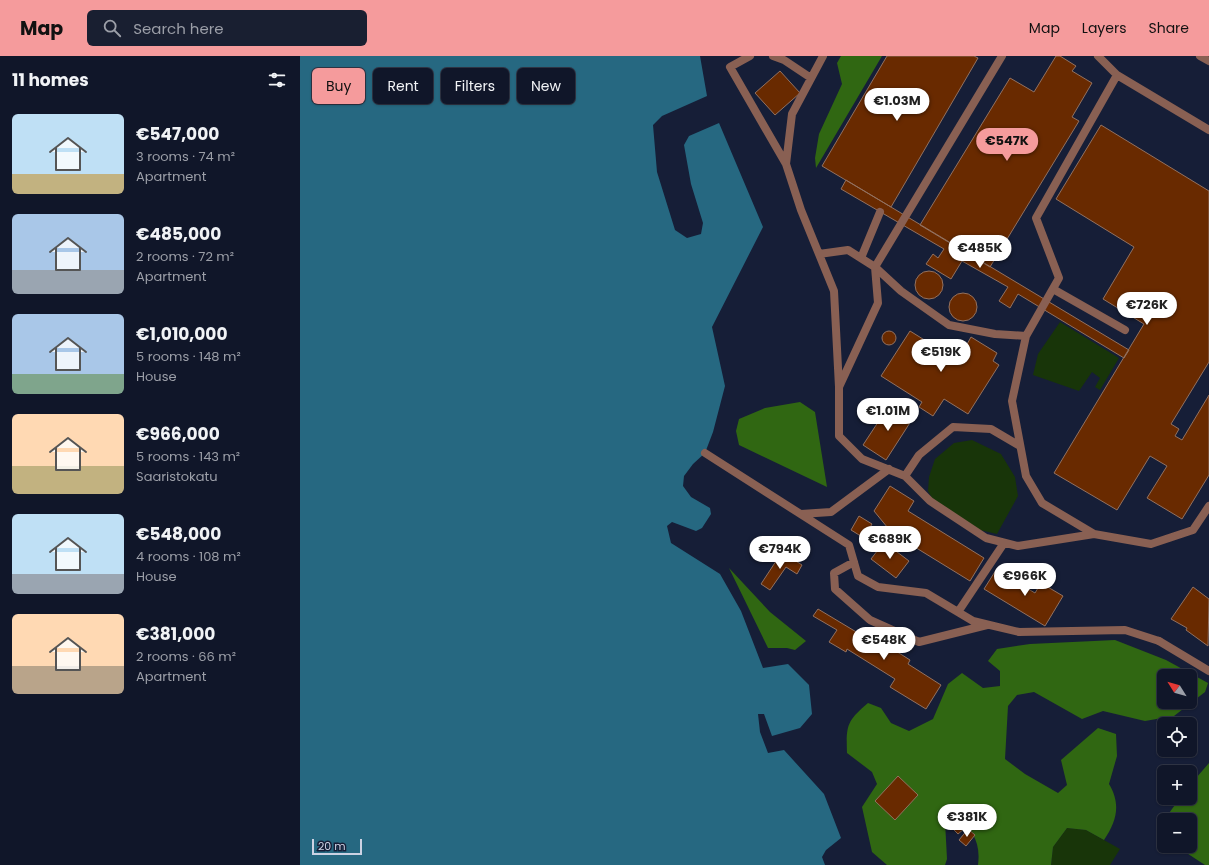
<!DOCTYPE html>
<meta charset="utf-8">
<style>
body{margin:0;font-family:Poppins,sans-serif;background:#191f31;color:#f1f3f6;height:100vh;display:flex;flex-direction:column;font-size:15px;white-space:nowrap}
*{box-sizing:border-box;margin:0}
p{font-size:13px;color:#9c9fa8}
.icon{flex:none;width:22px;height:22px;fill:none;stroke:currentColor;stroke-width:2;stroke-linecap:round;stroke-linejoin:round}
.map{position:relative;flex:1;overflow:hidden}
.details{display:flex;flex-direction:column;background:#101629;width:300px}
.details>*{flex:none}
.banner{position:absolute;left:12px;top:12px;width:380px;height:36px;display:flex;gap:8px}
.needle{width:26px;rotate:307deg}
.fabs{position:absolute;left:857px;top:613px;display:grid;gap:8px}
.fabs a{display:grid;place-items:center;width:40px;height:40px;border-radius:6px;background:#101629;box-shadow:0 1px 3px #0004,0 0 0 1px #303546;font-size:20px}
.scale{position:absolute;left:12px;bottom:10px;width:50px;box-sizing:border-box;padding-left:4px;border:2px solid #ccd2e3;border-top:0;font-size:11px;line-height:14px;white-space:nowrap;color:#ccd2e3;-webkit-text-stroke:3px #161e37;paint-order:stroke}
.price{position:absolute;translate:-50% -34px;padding:0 9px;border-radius:14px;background:#fff;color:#222;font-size:13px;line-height:26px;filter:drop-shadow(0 1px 2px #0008)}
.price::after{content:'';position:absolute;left:50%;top:24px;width:12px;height:9px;margin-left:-6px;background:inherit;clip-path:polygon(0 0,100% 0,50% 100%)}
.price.current{background:#f59b9c;color:#111}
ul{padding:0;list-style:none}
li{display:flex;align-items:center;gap:12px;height:100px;padding:0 12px}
li span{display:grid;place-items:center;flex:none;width:112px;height:80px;border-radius:6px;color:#555}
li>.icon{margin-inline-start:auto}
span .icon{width:48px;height:48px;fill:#fffc;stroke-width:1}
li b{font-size:17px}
h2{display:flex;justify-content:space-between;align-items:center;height:48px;padding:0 12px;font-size:17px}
.pill{padding:0 14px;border-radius:6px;background:#101629;box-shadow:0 1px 3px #0004,0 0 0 1px #303546;font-size:14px;line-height:36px}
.pill.current{background:#f59b9c;color:#111}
header{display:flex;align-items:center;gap:24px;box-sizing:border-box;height:56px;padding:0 20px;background:#f59b9c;color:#111}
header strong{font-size:19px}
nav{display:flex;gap:22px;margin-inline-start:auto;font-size:14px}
.search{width:280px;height:36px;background:#191f31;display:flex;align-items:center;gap:10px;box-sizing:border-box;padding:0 14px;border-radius:6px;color:#9c9fa8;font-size:15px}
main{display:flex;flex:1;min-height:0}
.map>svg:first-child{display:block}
.green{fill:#183509}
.forest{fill:#306712;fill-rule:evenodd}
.water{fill:#266881}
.building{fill:#692a00;stroke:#927160}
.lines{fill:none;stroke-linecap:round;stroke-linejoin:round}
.lane{stroke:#896053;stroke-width:8}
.street{stroke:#896053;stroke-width:8}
</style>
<header>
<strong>Map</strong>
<div class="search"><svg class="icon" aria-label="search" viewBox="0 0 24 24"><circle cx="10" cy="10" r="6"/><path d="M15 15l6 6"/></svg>Search here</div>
<nav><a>Map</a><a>Layers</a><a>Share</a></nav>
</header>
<main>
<section class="details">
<h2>11 homes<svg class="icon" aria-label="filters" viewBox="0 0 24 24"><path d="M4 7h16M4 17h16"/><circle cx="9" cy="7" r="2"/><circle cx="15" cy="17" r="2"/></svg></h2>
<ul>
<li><span style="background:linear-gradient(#bfe0f5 75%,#c2b280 0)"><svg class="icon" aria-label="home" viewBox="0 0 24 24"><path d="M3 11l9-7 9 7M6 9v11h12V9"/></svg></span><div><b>€547,000</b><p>3 rooms · 74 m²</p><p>Apartment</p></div></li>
<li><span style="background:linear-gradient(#a9c7e8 70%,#9aa5b1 0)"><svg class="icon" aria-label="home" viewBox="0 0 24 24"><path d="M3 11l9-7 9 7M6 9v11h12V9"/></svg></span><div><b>€485,000</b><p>2 rooms · 72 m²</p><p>Apartment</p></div></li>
<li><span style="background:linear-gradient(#a9c7e8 75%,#7fa58c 0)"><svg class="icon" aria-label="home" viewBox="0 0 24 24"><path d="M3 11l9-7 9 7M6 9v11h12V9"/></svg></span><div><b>€1,010,000</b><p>5 rooms · 148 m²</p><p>House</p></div></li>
<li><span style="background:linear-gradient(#ffd9b3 65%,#c2b280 0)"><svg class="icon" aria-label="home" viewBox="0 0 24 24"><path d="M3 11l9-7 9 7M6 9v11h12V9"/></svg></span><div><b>€966,000</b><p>5 rooms · 143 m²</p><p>Saaristokatu</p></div></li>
<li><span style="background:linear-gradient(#bfe0f5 75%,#9aa5b1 0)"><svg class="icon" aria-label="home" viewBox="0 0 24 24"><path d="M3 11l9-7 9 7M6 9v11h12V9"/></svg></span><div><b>€548,000</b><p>4 rooms · 108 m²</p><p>House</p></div></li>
<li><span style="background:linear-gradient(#ffd9b3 65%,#b9a48a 0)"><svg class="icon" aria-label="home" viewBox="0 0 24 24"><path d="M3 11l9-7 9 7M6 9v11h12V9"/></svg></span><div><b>€381,000</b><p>2 rooms · 66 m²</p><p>Apartment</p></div></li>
</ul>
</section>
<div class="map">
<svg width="909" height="809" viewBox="0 0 909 809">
<rect width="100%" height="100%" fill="#161e37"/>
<path class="green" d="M760 266 819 302 800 334 795 331 800 322 792 316 779 335 733 319 738 298Z
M672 384 701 398 715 421 718 440 697 478 680 474 632 442 628 435 629 421 635 403 654 387Z
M767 772 786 774 820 793 810 809H751L753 791Z"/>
<path class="forest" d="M541 0H582L516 112 515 102 519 78 542 28 537 7Z
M500 346 515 356 527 431 439 389 436 375 439 363 465 352Z
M429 512 470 556 506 585 495 594 487 592H468Z
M815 584 866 604 908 627 905 636 874 660 845 665 803 655 782 663 734 636 717 639 708 650 705 703 725 718 758 737 767 729 761 704 798 672 816 678 817 700 809 728C821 748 817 765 804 784L786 774 767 772 753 791 751 809H678C681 785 672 775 657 758L645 765 647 803 645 809H587L572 796 562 751 577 728 572 716 547 697C546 669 547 665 568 647L581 652 591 667 609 675 633 663 648 628 662 617 683 632 700 630V615L688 605 697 593 730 588ZM864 620H890V646H864Z
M909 707V809H905L876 790H890V764H864L880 742H890V729Z"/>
<path class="water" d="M0 0H400L407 40 362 60 353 69 357 116 375 174 387 182 401 178 403 167 391 128 384 89 389 80 419 67 463 171 412 271 425 330 413 376 405 397 393 408 384 420 383 430 391 441 410 452 411 458 402 472 396 475 372 466 367 470 371 487 420 518 441 555 463 612 488 608 509 629 512 658 500 672 472 680 464 658H458L460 676 468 697 484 694 524 738 541 782 526 794 522 801 525 809H0Z"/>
<path class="building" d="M587 0H674L678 2 591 151 522 110Z
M756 0H760L776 10 772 15 792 27 772 61 779 65 690 211 620 169 710 22 734 36Z
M480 15 500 37 475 59 455 37Z
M801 69 909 135V306L871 368 879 373 875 380 882 384 909 339V419L882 463 847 442 867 410 850 400 817 454 754 417 844 268 803 243 834 191 756 143Z
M546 124 829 294 824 302 718 238 710 252 699 245 708 231 662 205 651 223 626 208 633 198 638 202 644 193 541 133Z
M615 229a14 14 0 1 1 28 0a14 14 0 1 1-28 0Z
M649 251a14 14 0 1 1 28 0a14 14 0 1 1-28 0Z
M582 282a7 7 0 1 1 14 0a7 7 0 1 1-14 0Z
M610 275 639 293 640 290 663 305 670 293 666 290 671 281 697 297 693 305 699 309 668 358 644 343 633 360 619 351 622 346 581 320Z
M590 348 613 362 586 404 563 389Z
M590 430 614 445 608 455 684 502 670 525 592 477 574 455Z
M559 460 572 468 564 482 551 474Z
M584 486 609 505 596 522 571 503Z
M482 496 502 509 497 518 486 511 470 534 461 528Z
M696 514 735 537 741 527 763 540 745 570 684 533Z
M893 531 909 543 908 590 886 574 887 572 871 563Z
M518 553 558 577 561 573 610 604 608 608 641 629 626 653 590 631 595 623 547 593 546 596 529 586 537 574 513 560Z
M598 720 618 739 595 764 575 745Z
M660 766 665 772 658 778 653 773Z
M668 773 675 779 666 790 659 784Z"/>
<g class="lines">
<path class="lane" d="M450 0 430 11 486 108
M473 0 484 4 511 22
M523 0 492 58 486 108 501 154 534 235 539 331
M702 0 575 211 601 235 649 269 695 278 726 280
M798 0 817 19
M900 0 909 5
M909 74 817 19 736 162 759 222 726 280 712 345 726 420 742 447 794 478 851 488 893 474 909 450
M519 198 548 194 575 211 578 247 539 331V380L562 403 605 420
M561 202 580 156
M753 233 825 274
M720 390 691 373 653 371 619 399 605 420 630 445 686 482 718 490 794 478
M405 397 549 489 558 520 578 531 626 537 673 565 719 576 825 574 859 585
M501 458 531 456 589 413
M554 506 534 517 535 533 570 564 619 586 687 569
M658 556 704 487"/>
<path class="street" d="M859 585 909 615"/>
</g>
</svg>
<div class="fabs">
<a><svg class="needle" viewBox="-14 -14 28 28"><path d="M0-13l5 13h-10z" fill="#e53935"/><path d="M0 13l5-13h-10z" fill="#9c9fa8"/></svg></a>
<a><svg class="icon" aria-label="locate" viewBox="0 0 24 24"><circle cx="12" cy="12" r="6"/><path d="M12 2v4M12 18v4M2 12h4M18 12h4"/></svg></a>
<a>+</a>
<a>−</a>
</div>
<div class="scale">20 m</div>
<b class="price" style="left:597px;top:66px">€1.03M</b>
<b class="price current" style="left:707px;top:106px">€547K</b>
<b class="price" style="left:680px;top:213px">€485K</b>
<b class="price" style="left:847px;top:270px">€726K</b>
<b class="price" style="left:641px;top:317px">€519K</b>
<b class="price" style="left:588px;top:376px">€1.01M</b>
<b class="price" style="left:590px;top:504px">€689K</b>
<b class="price" style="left:480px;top:514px">€794K</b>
<b class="price" style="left:725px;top:541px">€966K</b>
<b class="price" style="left:584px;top:605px">€548K</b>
<b class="price" style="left:667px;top:782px">€381K</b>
<div class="banner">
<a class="pill current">Buy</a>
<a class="pill">Rent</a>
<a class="pill">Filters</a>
<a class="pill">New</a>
</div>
</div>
</main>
